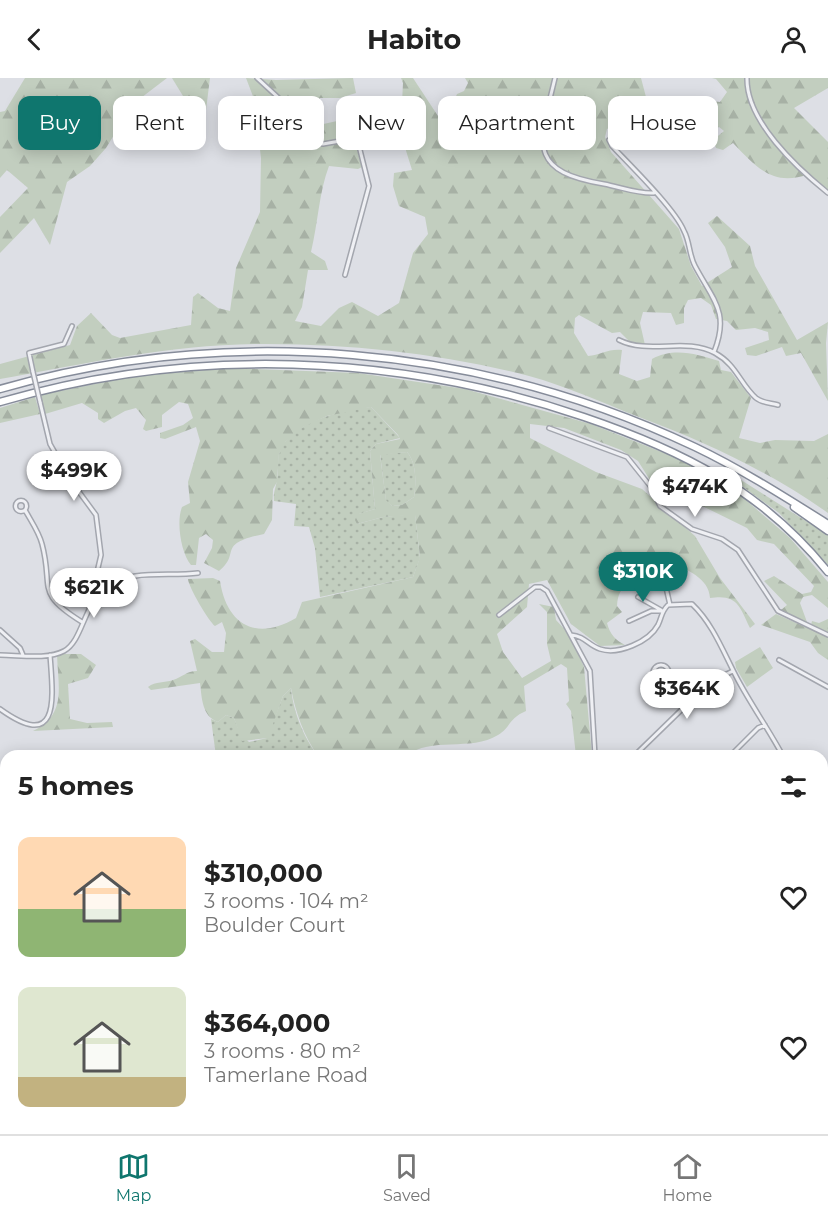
<!DOCTYPE html>
<meta charset="utf-8">
<style>
body{margin:0;font-family:Montserrat,sans-serif;background:#f2f2f2;color:#222;height:100vh;display:flex;flex-direction:column;font-size:22px;white-space:nowrap}
*{box-sizing:border-box;margin:0}
p{font-size:20px;color:#767676}
.icon{flex:none;width:33px;height:33px;fill:none;stroke:currentColor;stroke-width:2;stroke-linecap:round;stroke-linejoin:round}
.map{position:relative;flex:1;overflow:hidden}
.panel{position:absolute;left:0px;top:672px;width:828px;height:384px;display:flex;flex-direction:column;background:#fff;border-radius:18px 18px 0 0;box-shadow:0 3px 15px #0003}
.panel>*{flex:none}
.banner{position:absolute;left:18px;top:18px;width:792px;height:54px;display:flex;gap:12px}
.price{position:absolute;translate:-50% -51px;padding:0 14px;border-radius:21px;background:#fff;color:#222;font-size:20px;line-height:39px;filter:drop-shadow(0 2px 3px #0008)}
.price::after{content:'';position:absolute;left:50%;top:36px;width:18px;height:14px;margin-left:-9px;background:inherit;clip-path:polygon(0 0,100% 0,50% 100%)}
.price.current{background:#0f766e;color:#fff}
ul{padding:0;list-style:none}
li{display:flex;align-items:center;gap:18px;height:150px;padding:0 18px}
li span{display:grid;place-items:center;flex:none;width:168px;height:120px;border-radius:12px;color:#555}
li>.icon{margin-inline-start:auto}
span .icon{width:72px;height:72px;fill:#fffc;stroke-width:1}
li b{font-size:26px}
h2{display:flex;justify-content:space-between;align-items:center;height:72px;padding:0 18px;font-size:26px}
.chip{padding:0 21px;border-radius:12px;background:#fff;box-shadow:0 3px 15px #0003;font-size:21px;line-height:54px}
.chip.current{background:#0f766e;color:#fff}
header{display:flex;justify-content:space-between;align-items:center;height:78px;padding:0 18px;background:#fff;font-size:27px;font-weight:700}
.menu{display:flex;justify-content:space-around;align-items:center;height:84px;border-top:2px solid #e0e0e0;background:#fff;font-size:16px;color:#767676}
.menu a{display:grid;justify-items:center;gap:3px}
.menu .current{color:#0f766e}
.map>svg:first-child{display:block}
.grass{fill:url(#grass-dots)}
.forest{fill:url(#forest-firs);fill-rule:evenodd}
.lines{fill:none;stroke-linecap:round;stroke-linejoin:round}
.minor-casing{stroke:#a3a6ae;stroke-width:6}
.tertiary-casing{stroke:#a3a6ae;stroke-width:8}
.motorway-casing{stroke:#868c9a;stroke-width:9}
.minor{stroke:#eff0f4;stroke-width:3}
.tertiary{stroke:#eff0f4;stroke-width:4.5}
.motorway{stroke:#fff;stroke-width:6}
.minor-bridge-casing{stroke:#a3a6ae;stroke-width:6;stroke-linecap:butt}
.minor-bridge{stroke:#eff0f4;stroke-width:3}
</style>
<header><svg class="icon" aria-label="back" viewBox="0 0 24 24"><path d="M15 5l-7 7 7 7"/></svg>Habito<svg class="icon" aria-label="person" viewBox="0 0 24 24"><circle cx="12" cy="8" r="4"/><path d="M4 21q1-7 8-7t8 7"/></svg></header>
<div class="map">
<svg width="828" height="1056" viewBox="0 0 828 1056">
<defs>
<pattern id="grass-dots" width="8" height="8" patternUnits="userSpaceOnUse" patternTransform="scale(1.5)"><rect width="8" height="8" fill="#c2cebf"/><path d="M2 2h.1M6 6h.1" fill="none" stroke="#a7b1a5" stroke-width="1.8" stroke-linecap="round"/></pattern>
<pattern id="forest-firs" width="22" height="20" patternUnits="userSpaceOnUse" patternTransform="scale(1.5)"><rect width="22" height="20" fill="#c2cebf"/><path d="M5 1l3.5 6h-7zM16 11l3.5 6h-7z" fill="#a7b1a5"/></pattern>
</defs>
<rect width="100%" height="100%" fill="#dddfe5"/>
<path class="grass" d="M371 329 400 360 376 366 370 373 375 431 359 436 357 446 383 439 415 436 420 480 413 499 320 519 315 470 309 449 294 448 296 426 274 423C273 414 276 410 277 401 279 393 277 385 279 377 287 344 343 332 371 329Z
M407 374C417 385 416 406 414 419L402 427 392 428 386 423 380 376Z
M741 402 828 457V487L779 435 739 406Z
M291 610C293 633 304 660 318 678H216L211 641 218 644 226 637 234 640 240 655 249 664 267 660 283 618Z"/>
<path class="forest" d="M25 0H167L133 26 106 70 90 88 67 104 50 167 34 140 0 175V139L28 110 7 92 0 100V34L5 33Z
M172 0H210L206 32 200 53 189 47 183 18Z
M246 0 276 2 353 0 356 15 340 20H320L311 37 319 47 337 43 350 47 362 89 358 91 329 88C319 114 318 145 311 174L325 183 328 192H308L302 229 295 243 321 248 339 230 352 224 378 238 399 225 413 175 428 156 425 139 399 128 393 108 394 95 412 92 403 63 388 64 383 53 401 44 403 5 401 0H413L438 38 448 37 457 16 464 13 468 5 465 0H641L646 19 642 45 624 42 607 51 605 59 611 74 679 151 691 188 702 208 732 189 725 169 708 145 717 138 750 168 755 188 797 262 828 244 826 265 828 323 801 275 786 278 782 269 756 278 747 277 745 270 769 262 768 254 755 250 736 252 727 243 716 241 711 227 701 220 688 222 684 230V245L676 247 671 235 643 234 640 245 645 267 631 265 620 254 612 255 579 237 575 240 574 255 588 278C600 277 610 270 622 272L619 296 637 303 650 299 652 281C674 269 697 276 719 283L721 292 731 294 751 320 739 360 760 365 775 362 814 363 828 356V435C770 394 706 364 639 339 603 325 566 308 529 298 440 275 347 265 255 266 169 267 84 286 0 301V286L70 267 77 248 91 235 112 257 120 260 191 247 193 219 198 215 218 230 230 233 236 190 260 134 261 80 254 21Z
M712 0H828V10L794 30 828 64V112L809 96C773 109 757 90 733 65L723 72 716 70 713 62 724 53 719 49 708 54 688 24 689 20 720 24 727 14 716 1Z
M228 290 358 295 465 311 591 346 682 382 733 411 790 460 828 504V530L812 517 803 519 800 525 807 544 803 545 781 532 787 527 764 503 774 498 802 516 811 514 814 508 774 466 757 462 747 450 684 419 673 418 670 427 665 426 638 383 621 372 564 350 530 346V360L596 394 642 411 695 458 720 500 755 546 750 550C739 527 737 516 710 520 709 500 687 492 671 484 661 488 654 493 646 500 631 511 619 502 617 528L622 534 607 545C610 556 615 562 625 567L600 568 571 546 547 502 529 506 527 529 497 556 503 574 522 600 551 583 547 566V534L539 526 554 529 556 542 569 556 584 589 592 678H576L571 633 566 626 569 623 567 590 561 586 524 608 526 633C509 640 510 650 498 657 471 674 430 658 407 678H395L386 674 373 678H318C304 659 295 633 291 610L283 618 268 660 242 663 234 640 226 637 218 644C202 638 202 621 200 605L151 612 148 609C156 603 164 605 173 602 183 599 186 593 197 593L190 563 195 561 212 574H224L226 555 222 544 215 548C209 544 188 508 188 501L213 500 220 503C227 548 257 563 296 540L302 524 413 499 420 479 415 437 383 439 357 446 355 442 358 436 375 431 370 373 376 366 400 361 398 357 371 329 327 338 303 349 286 363 279 376 277 404 273 411 272 442 264 456C215 466 242 475 219 493L204 485 212 470 213 462 206 456 199 460 196 487H191C181 475 176 444 182 429L190 425 188 404 200 363 196 349 165 361 160 360V355L183 347 193 340 188 326 179 324 162 337V349L146 353 143 351 146 342 136 330 125 333 104 345 98 341V335L82 325 45 336 40 317 135 298ZM407 374C417 385 416 406 414 419L402 427 392 428 386 422 380 377Z
M35 319 40 336 0 345V330Z
M776 536 810 551 812 543 819 545 828 541V582L818 575 810 564 761 547Z
M760 569 773 590 747 609 736 590 735 584Z
M57 576H81L96 587 88 600 68 606 70 641 87 645 112 644 113 649 33 653C67 636 58 610 57 576Z
M0 723 6 727V786L0 785Z"/>
<g class="lines">
<g class="minor-casing">
<path id="minor" d="M257 0 282 23 294 53 301 61 323 66 357 60 369 108 345 197
M555 0C540 64 525 93 604 106 620 109 638 116 654 115
M747 0C746 43 797 90 828 115
M609 62 612 68C630 87 675 131 684 153 690 164 689 177 695 188 713 222 730 234 714 274
M619 262C649 277 686 259 715 275 737 287 740 306 756 320 762 325 771 325 778 327
M33 294 29 275 64 266 72 248
M40 324 50 366 71 403 96 437 101 477 90 524
M549 350 627 379 651 409 660 428 692 451 722 461 738 472 778 533 828 557
M15.5 428a5.5 5.5 0 1 1 11 0a5.5 5.5 0 1 1-11 0Z
M25 432C31 443 39 454 42 466 54 511 34 514 82 544
M665 505 670 527
M638 519 661 532
M499 537 535 509H541L547 513 590 593 595 678
M629 543 651 533H663
M0 552 20 570 23 577
M571 557C585 558 588 567 600 571 618 577 649 564 658 547 662 539 661 534 668 527L692 526C714 547 724 576 738 602 752 628 769 652 783 678
M0 577C19 577 47 582 64 573 83 563 84 524 107 508 131 491 170 499 198 495
M779 582 828 609
M653 595a8 8 0 1 1 16 0a8 8 0 1 1-16 0Z
M667 599 691 623
M0 631C61 675 53 619 50 577
M34 678H40
M634 678 710 604 733 593
M730 678 758 650 765 647
M0 710H6
M822 752 828 762
M822 885 828 881
M0 901 6 909
M822 968H828
M0 1032 6 1031
M64 1050 68 1056
M344 1050 350 1055 355 1050
M390 1050 396 1056
M465 1050 466 1056
M537 1050 538 1056
M798 1050 802 1056
M165 1056V1050
M226 1056 252 1050"/>
</g>
<g class="tertiary-casing">
<path id="tertiary" d="M0 719 6 722
M615 1050 622 1056
M722 1050 725 1056
M644 1056 663 1050"/>
</g>
<g class="motorway-casing">
<path id="motorway" d="M0 311C229 245 480 267 695 369 741 391 785 419 828 446
M0 324C190 268 396 275 584 339 681 372 762 412 828 494
M794 429 828 453"/>
</g>
<use href="#minor" class="minor"/>
<use href="#tertiary" class="tertiary"/>
<use href="#motorway" class="motorway"/>
<g class="minor-bridge-casing">
<path id="minor-bridge" d="M33 294 40 324"/>
</g>
<use href="#minor-bridge" class="minor-bridge"/>
</g>
</svg>
<b class="price" style="left:74px;top:424px">$499K</b>
<b class="price" style="left:695px;top:440px">$474K</b>
<b class="price current" style="left:643px;top:525px">$310K</b>
<b class="price" style="left:94px;top:541px">$621K</b>
<b class="price" style="left:687px;top:642px">$364K</b>
<div class="banner">
<a class="chip current">Buy</a>
<a class="chip">Rent</a>
<a class="chip">Filters</a>
<a class="chip">New</a>
<a class="chip">Apartment</a>
<a class="chip">House</a>
</div>
<section class="panel">
<h2>5 homes<svg class="icon" aria-label="filters" viewBox="0 0 24 24"><path d="M4 7h16M4 17h16"/><circle cx="9" cy="7" r="2"/><circle cx="15" cy="17" r="2"/></svg></h2>
<ul>
<li><span style="background:linear-gradient(#ffd9b3 60%,#8fb573 0)"><svg class="icon" aria-label="home" viewBox="0 0 24 24"><path d="M3 11l9-7 9 7M6 9v11h12V9"/></svg></span><div><b>$310,000</b><p>3 rooms · 104 m²</p><p>Boulder Court</p></div><svg class="icon" aria-label="heart" viewBox="0 0 24 24"><path d="M12 20l-8-8c-3-5 5-10 8-4 3-6 11-1 8 4z"/></svg></li>
<li><span style="background:linear-gradient(#dfe7d0 75%,#c2b280 0)"><svg class="icon" aria-label="home" viewBox="0 0 24 24"><path d="M3 11l9-7 9 7M6 9v11h12V9"/></svg></span><div><b>$364,000</b><p>3 rooms · 80 m²</p><p>Tamerlane Road</p></div><svg class="icon" aria-label="heart" viewBox="0 0 24 24"><path d="M12 20l-8-8c-3-5 5-10 8-4 3-6 11-1 8 4z"/></svg></li>
</ul>
</section>
</div>
<nav class="menu">
<a class="current"><svg class="icon" aria-label="map" viewBox="0 0 24 24"><path d="M3 6l6-2 6 2 6-2v14l-6 2-6-2-6 2zM9 4v14M15 6v14"/></svg>Map</a>
<a><svg class="icon" aria-label="saved" viewBox="0 0 24 24"><path d="M7 4h10v16l-5-4-5 4z"/></svg>Saved</a>
<a><svg class="icon" aria-label="home" viewBox="0 0 24 24"><path d="M3 11l9-7 9 7M6 9v11h12V9"/></svg>Home</a>
</nav>
